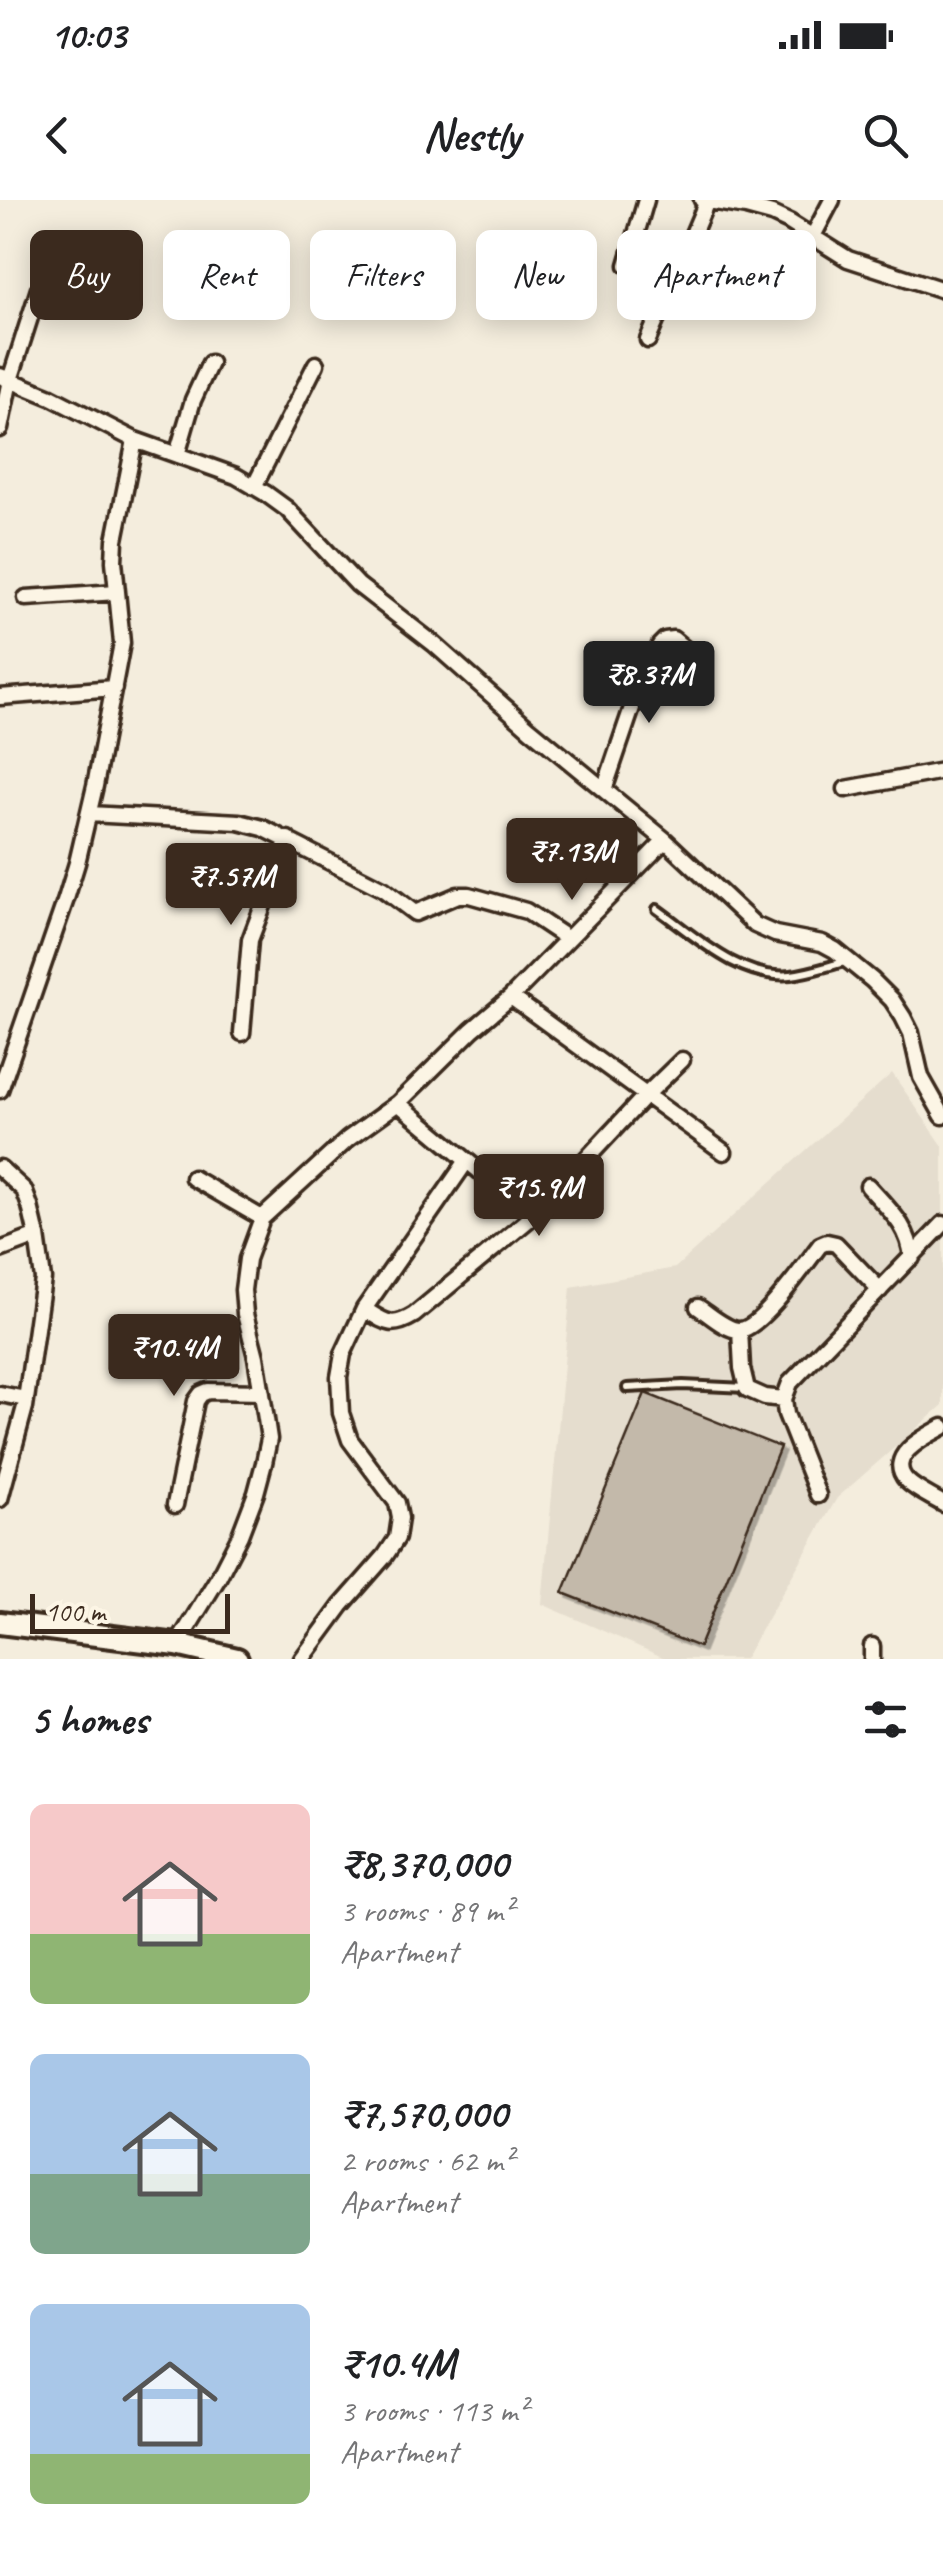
<!DOCTYPE html>
<meta charset="utf-8">
<style>
body{margin:0;font-family:Caveat,sans-serif;background:#f2f2f2;color:#202124;height:100vh;display:flex;flex-direction:column;font-size:38px;white-space:nowrap}
*{box-sizing:border-box;margin:0}
p{font-size:32px;color:#757577}
.icon{flex:none;width:55px;height:55px;fill:none;stroke:currentColor;stroke-width:2;stroke-linecap:round;stroke-linejoin:round}
.map{position:relative;height:1459px;overflow:hidden}
.panel{display:flex;flex-direction:column;background:#fff;flex:1}
.panel>*{flex:none}
.hud{position:absolute;left:30px;top:30px;width:885px;height:90px;display:flex;gap:20px}
.scale{position:absolute;left:30px;bottom:25px;width:200px;box-sizing:border-box;padding-left:10px;border:5px solid #3b2a1e;border-top:0;font-size:28px;line-height:35px;white-space:nowrap;color:#3b2a1e;-webkit-text-stroke:8px #fcf5e5;paint-order:stroke}
.price{position:absolute;translate:-50% -85px;padding:0 22px;border-radius:10px;background:#3b2a1e;color:#fff;font-size:32px;line-height:65px;filter:drop-shadow(0 2px 5px #0008)}
.price::after{content:'';position:absolute;left:50%;top:60px;width:30px;height:22px;margin-left:-15px;background:inherit;clip-path:polygon(0 0,100% 0,50% 100%)}
.price.active{background:#222;color:#fff}
ul{padding:0;list-style:none}
li{display:flex;align-items:center;gap:30px;height:250px;padding:0 30px}
li span{display:grid;place-items:center;flex:none;width:280px;height:200px;border-radius:15px;color:#555}
li>.icon{margin-inline-start:auto}
span .icon{width:120px;height:120px;fill:#fffc;stroke-width:1}
li b{font-size:42px}
h2{display:flex;justify-content:space-between;align-items:center;height:120px;padding:0 30px;font-size:42px}
.tag{padding:0 35px;border-radius:15px;background:#fff;box-shadow:0 5px 25px #0003;font-size:35px;line-height:90px}
.tag.active{background:#3b2a1e;color:#fff}
.status{display:flex;justify-content:space-between;align-items:center;height:70px;padding:0 50px;background:#fff;direction:ltr}
.status svg{height:28px;fill:currentColor}
header{display:flex;justify-content:space-between;align-items:center;height:130px;padding:0 30px;background:#fff;font-size:45px;font-weight:800}
.map>svg:first-child{display:block}
.built{fill:#e5ddce}
.building{fill:#c3b9aa;stroke:#3b2a1e;stroke-width:2.5;filter:url(#shadow)}
.lines{fill:none;stroke-linecap:round;stroke-linejoin:round}
.lane-casing{stroke:#3b2a1e;stroke-width:14}
.street-casing{stroke:#3b2a1e;stroke-width:21}
.secondary-casing{stroke:#3b2a1e;stroke-width:28}
.lane{stroke:#fcf5e5;stroke-width:6}
.street{stroke:#fcf5e5;stroke-width:14}
.secondary{stroke:#fcf5e5;stroke-width:20}
</style>
<div class="status"><b>10:03</b><svg viewBox="0 0 49 12"><path d="M0 12V9h3v3zM5 12V6h3v6zM10 12V3h3v9zM15 12V0h3v12zM26 1h20v11H26zM47 4h2v5h-2z"/></svg></div>
<header><svg class="icon" aria-label="back" viewBox="0 0 24 24"><path d="M15 5l-7 7 7 7"/></svg>Nestly<svg class="icon" aria-label="search" viewBox="0 0 24 24"><circle cx="10" cy="10" r="6"/><path d="M15 15l6 6"/></svg></header>
<div class="map">
<svg width="943" height="1459" viewBox="0 0 943 1459">
<defs>
<filter id="shadow"><feDropShadow dx="4.5" dy="4.5" stdDeviation="0" flood-color="#0004"/></filter>
</defs>
<rect width="100%" height="100%" fill="#f4eddd"/>
<filter id="ink" filterUnits="userSpaceOnUse"><feTurbulence type="fractalNoise" baseFrequency=".01" numOctaves="2"/><feDisplacementMap in="SourceGraphic" scale="20" xChannelSelector="R" yChannelSelector="G"/><feConvolveMatrix kernelMatrix="1 2 1 2 8 2 1 2 1" color-interpolation-filters="sRGB"/></filter>
<g filter="url(#ink)">
<path class="built" d="M892 873 943 946V1205L837 1298 744 1459H667L542 1404 571 1087 675 1068Z"/>
<path class="building" d="M645 1193 780 1247 699 1447 563 1393Z"/>
<g class="lines">
<g class="lane-casing">
<path id="lane" d="M657 709C695 736 740 780 791 775 809 773 828 766 845 762
M627 1188 683 1185 746 1188"/>
</g>
<g class="street-casing">
<path id="street" d="M702 0 746 7 772 14 789 22 848 59 943 90
M812 38 832 0
M627 65 646 0
M648 140 707 1
M0 176 51 197 135 240 236 276 265 293 287 309 358 385 434 444 530 529 665 640 755 725 775 734 822 743 835 750 872 780 892 800 903 817 911 833 921 877 943 916
M0 229 10 180 39 89
M177 255 193 200 210 163
M254 287 316 164
M26 398 117 392
M0 497 114 488
M846 589 943 571
M604 590 639 487 660 445 665 440 673 439 697 459
M89 614 239 622 263 628 383 689 415 713 458 695H469L526 711 568 739
M511 797 724 952
M242 833 250 740 288 639
M0 890 66 699 77 663 95 586 122 443 114 361 115 340 135 240
M398 903 533 1016
M0 968 24 990 30 1006 37 1036 43 1079 25 1207 0 1299
M193 978 262 1018
M868 986C888 1009 909 1025 912 1058
M0 1050 37 1036
M698 1107C709 1114 726 1130 739 1130 760 1130 807 1062 820 1045L827 1042 836 1044 880 1090
M364 1109C385 1122 391 1129 414 1115L533 1016 645 896 682 860
M740 1130 742 1168 747 1189 765 1197 784 1199
M0 1194 26 1199
M943 1227C926 1236 884 1256 907 1281 916 1290 932 1297 943 1304
M818 1295 786 1214 784 1199 790 1183 943 1024
M175 1305 196 1201 201 1194 208 1191 262 1192
M177 1445 218 1378 240 1335 256 1293 264 1263 269 1239 266 1219 256 1157 245 1114 243 1090 247 1059 262 1018 348 939 398 903 472 830 511 797 665 640
M302 1459 341 1406 385 1356 397 1338 400 1318 397 1303 350 1240 341 1213 339 1177 343 1154 364 1109 466 962
M872 1459V1446"/>
</g>
<g class="secondary-casing">
<path id="secondary" d="M0 1423 177 1445 237 1459"/>
</g>
<use href="#lane" class="lane"/>
<use href="#street" class="street"/>
<use href="#secondary" class="secondary"/>
</g>
</g>
</svg>
<div class="scale">100 m</div>
<b class="price active" style="left:649px;top:526px">₹8.37M</b>
<b class="price" style="left:572px;top:703px">₹7.13M</b>
<b class="price" style="left:231px;top:728px">₹7.57M</b>
<b class="price" style="left:539px;top:1039px">₹15.9M</b>
<b class="price" style="left:174px;top:1199px">₹10.4M</b>
<div class="hud">
<a class="tag active">Buy</a>
<a class="tag">Rent</a>
<a class="tag">Filters</a>
<a class="tag">New</a>
<a class="tag">Apartment</a>
</div>
</div>
<section class="panel">
<h2>5 homes<svg class="icon" aria-label="filters" viewBox="0 0 24 24"><path d="M4 7h16M4 17h16"/><circle cx="9" cy="7" r="2"/><circle cx="15" cy="17" r="2"/></svg></h2>
<ul>
<li><span style="background:linear-gradient(#f6c9c9 65%,#8fb573 0)"><svg class="icon" aria-label="home" viewBox="0 0 24 24"><path d="M3 11l9-7 9 7M6 9v11h12V9"/></svg></span><div><b>₹8,370,000</b><p>3 rooms · 89 m²</p><p>Apartment</p></div></li>
<li><span style="background:linear-gradient(#a9c7e8 60%,#7fa58c 0)"><svg class="icon" aria-label="home" viewBox="0 0 24 24"><path d="M3 11l9-7 9 7M6 9v11h12V9"/></svg></span><div><b>₹7,570,000</b><p>2 rooms · 62 m²</p><p>Apartment</p></div></li>
<li><span style="background:linear-gradient(#a9c7e8 75%,#8fb573 0)"><svg class="icon" aria-label="home" viewBox="0 0 24 24"><path d="M3 11l9-7 9 7M6 9v11h12V9"/></svg></span><div><b>₹10.4M</b><p>3 rooms · 113 m²</p><p>Apartment</p></div></li>
</ul>
</section>
